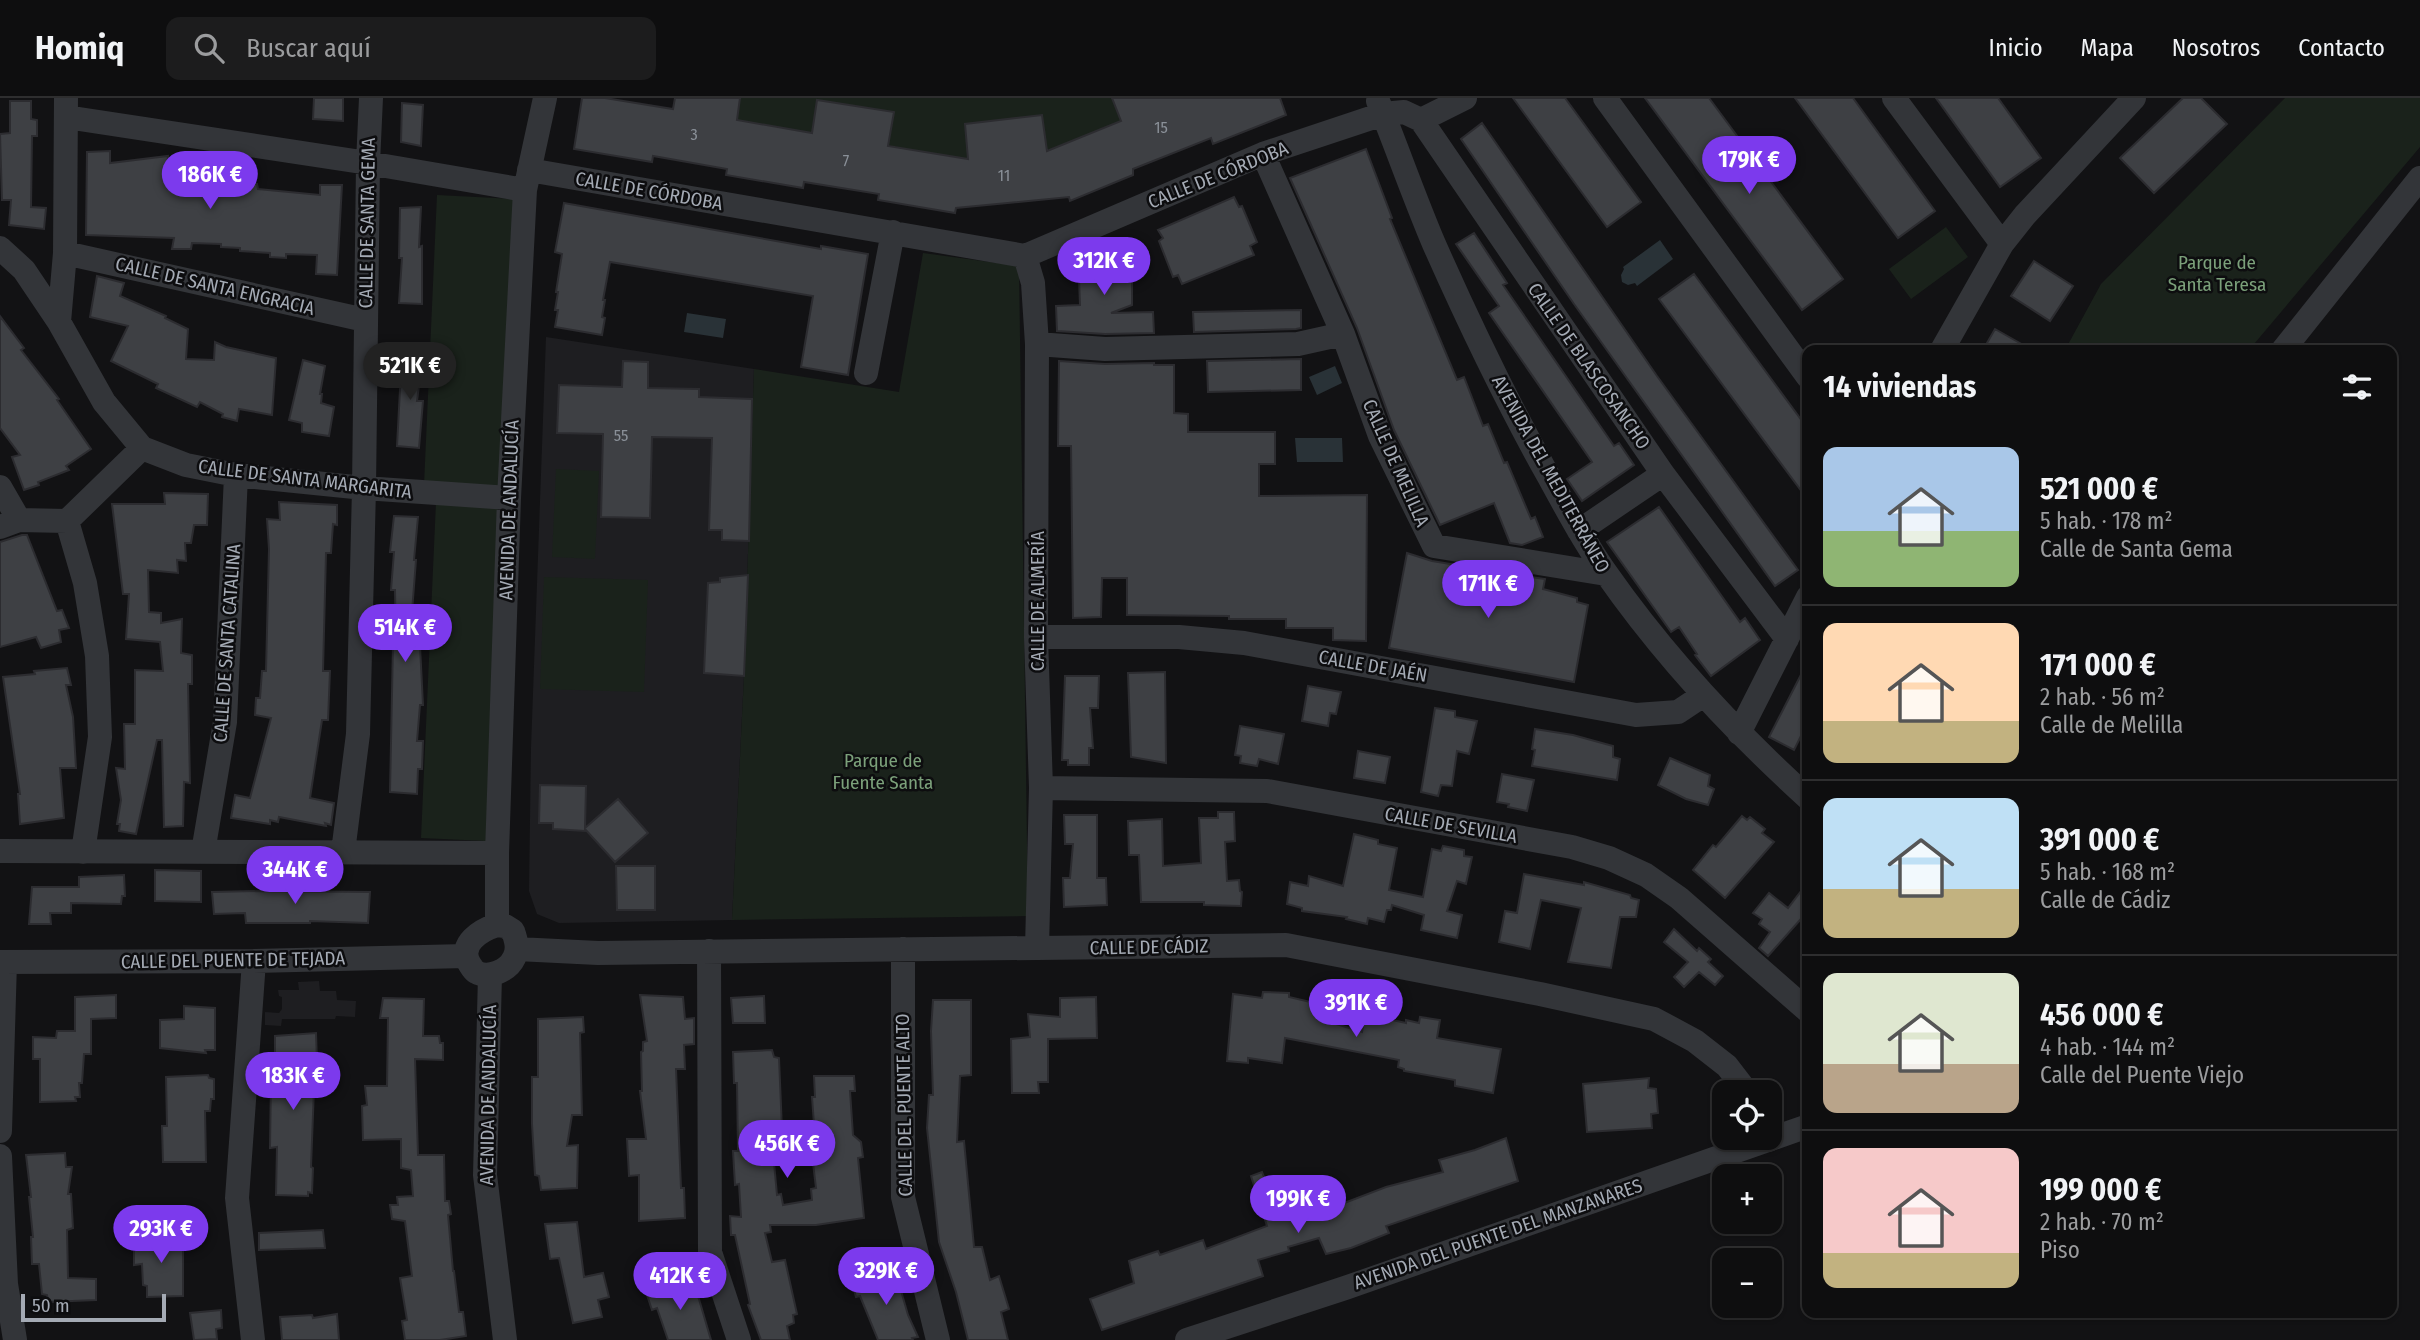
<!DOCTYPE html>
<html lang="es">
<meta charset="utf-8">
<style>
body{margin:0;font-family:"Fira Sans Condensed",sans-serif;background:#1c1c1d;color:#f1f3f6;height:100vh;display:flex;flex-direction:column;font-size:26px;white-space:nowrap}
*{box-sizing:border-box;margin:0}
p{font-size:23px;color:#9b9c9e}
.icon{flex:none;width:38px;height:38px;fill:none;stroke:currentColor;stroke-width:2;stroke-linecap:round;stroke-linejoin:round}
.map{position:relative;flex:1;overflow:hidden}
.drawer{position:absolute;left:1802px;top:247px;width:595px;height:973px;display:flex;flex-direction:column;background:#0e0e0f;border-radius:14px;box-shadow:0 2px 5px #0004,0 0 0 2px #2e2e2f}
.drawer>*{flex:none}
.controls{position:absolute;left:1712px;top:982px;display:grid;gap:14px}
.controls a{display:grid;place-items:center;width:70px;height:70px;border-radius:14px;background:#0e0e0f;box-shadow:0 2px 5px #0004,0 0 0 2px #2e2e2f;font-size:35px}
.scale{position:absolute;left:21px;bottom:18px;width:145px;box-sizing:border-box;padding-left:7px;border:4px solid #a4aab4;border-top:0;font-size:19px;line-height:24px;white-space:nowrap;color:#a4aab4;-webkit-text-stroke:5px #0d0d0f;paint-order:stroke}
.price{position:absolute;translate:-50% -60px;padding:0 16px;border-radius:24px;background:#7c3aed;color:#fff;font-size:23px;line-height:46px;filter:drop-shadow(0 2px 4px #0008)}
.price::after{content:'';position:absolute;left:50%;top:42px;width:21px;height:16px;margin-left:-10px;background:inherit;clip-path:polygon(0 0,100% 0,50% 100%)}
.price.current{background:#222;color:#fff}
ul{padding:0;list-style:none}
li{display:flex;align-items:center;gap:21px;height:175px;padding:0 21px}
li+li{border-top:2px solid #2e2e2f}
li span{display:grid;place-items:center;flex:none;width:196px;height:140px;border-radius:14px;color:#555}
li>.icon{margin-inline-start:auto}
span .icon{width:84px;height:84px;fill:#fffc;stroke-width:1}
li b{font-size:30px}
h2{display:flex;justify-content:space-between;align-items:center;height:84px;padding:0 21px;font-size:30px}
header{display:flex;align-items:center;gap:42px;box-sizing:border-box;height:98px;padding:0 35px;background:#0e0e0f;border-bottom:2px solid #2e2e2f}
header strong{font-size:33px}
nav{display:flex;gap:38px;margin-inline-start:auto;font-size:24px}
.search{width:490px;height:63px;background:#1c1c1d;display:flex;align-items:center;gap:18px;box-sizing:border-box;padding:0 24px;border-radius:14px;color:#9b9c9e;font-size:26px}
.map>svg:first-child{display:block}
.built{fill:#1e1e21}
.green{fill:#1a221b}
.water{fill:#293237}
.building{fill:#3e4044;stroke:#2c2c30;stroke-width:2}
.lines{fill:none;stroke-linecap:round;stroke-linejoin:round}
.minor{stroke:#333539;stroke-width:24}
.labels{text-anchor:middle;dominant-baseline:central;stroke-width:5;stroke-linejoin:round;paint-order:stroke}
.number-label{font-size:16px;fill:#8a9098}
.street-label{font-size:19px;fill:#a4aab4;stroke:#0d0d0f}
.park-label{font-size:19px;fill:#7ba07a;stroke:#0d0d0f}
</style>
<header>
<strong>Homiq</strong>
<div class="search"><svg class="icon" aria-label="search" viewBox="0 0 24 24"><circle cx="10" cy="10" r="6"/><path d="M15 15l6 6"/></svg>Buscar aquí</div>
<nav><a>Inicio</a><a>Mapa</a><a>Nosotros</a><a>Contacto</a></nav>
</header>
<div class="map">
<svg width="2420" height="1242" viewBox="0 0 2420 1242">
<rect width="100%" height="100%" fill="#121214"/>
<path class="built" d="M546 239 754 271 744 578 732 822 559 825 537 816 529 793 531 650Z
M319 883 320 893H336L337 902 356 903 355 919 336 918 335 921H282L281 928 265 927V914L279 915 282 911V899L279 898 278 892H299L298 884Z"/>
<path class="green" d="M740 0H1112L1134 18 1051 51 1033 53 965 26 967 46 982 59 964 61 875 45 878 32 891 34 894 14 817 2 814 21 827 24 825 37 724 20 739 9Z
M2285 0H2420V49L2249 252H2065L2101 186Z
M437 97 517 101 503 390 424 387Z
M1946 129 1968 159 1911 201 1889 171Z
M923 155 1019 168 1028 818 732 822 744 578 754 271 899 294Z
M556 371 599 373 595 461 552 459Z
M436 404 498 409 486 743 421 740Z
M544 479 648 482 644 594 540 591Z"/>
<path class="water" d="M1660 142 1673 161 1637 188 1635 185 1628 187 1622 184 1621 177 1624 171 1623 169Z
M687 215 726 221 723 240 684 234Z
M1335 268 1342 285 1317 297 1309 279Z
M1295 340H1342L1343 364H1297Z"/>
<path class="building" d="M314 0H343V23L313 21Z
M582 0H605L673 11 675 0H740L737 22 812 35 817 2 894 14 888 48 968 61 965 26 1042 17 1047 53 1121 23 1112 0H1280L1286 17 1213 46 1211 40 1133 71V77L1070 103 1069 99 956 110 955 115 878 102 879 96 804 84 803 90 726 77 727 71 653 58 652 64 574 51Z
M1513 0H1565L1641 104 1607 129Z
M1645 0H1709L1843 181 1802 212Z
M1795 0H1853L1935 113 1898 140Z
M1936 0H1998L2041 60 2000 89Z
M2183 0H2201L2227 26 2154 95 2120 60Z
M10 3H31V21L37 22V38H32L31 109 46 110 44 131 9 127 11 102H2L0 36 10 35Z
M402 5 423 7 421 48 401 44Z
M1482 25 1657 278 1798 472 1775 488 1574 206 1461 41Z
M1366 51 1392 120 1390 121 1457 282 1464 279 1483 328 1488 326 1504 365 1507 364 1531 421 1535 419 1543 439 1522 447 1510 445 1494 405 1440 427 1394 332 1357 230 1290 80Z
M110 53V65L168 58 167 77 212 76V85L257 86 258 91 320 97V87H342L337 177 316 176 317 157 286 156V160L270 159V155L240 153V150L221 149V146L192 145 191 151H172L174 140 86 137 87 54Z
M1234 99 1239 109 1242 108 1257 144 1250 148 1254 157 1182 186 1178 177 1173 179 1159 143 1163 140 1158 132Z
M564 105 821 151V148L868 156 848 277 801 269 813 198 610 164 603 202H605L602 219 605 220 602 237 555 229 558 212H555L558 194H556L562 156 555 154Z
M421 109 419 149 422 148V206L399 205 402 160H399L400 110Z
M1474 135 1507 185 1503 187 1614 348 1619 345 1634 367 1582 403 1567 381 1592 364 1489 215 1499 208 1456 146Z
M1132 152V207L1111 215 1153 214 1154 235 1105 236 1057 233 1056 208 1080 207 1078 154Z
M2034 163 2073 188 2050 223 2011 198Z
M1694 176 1808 331V402L1659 201Z
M97 178 124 185 120 198 166 218 165 220 188 231 186 261 214 262 215 244 226 249 276 260 272 317 239 311 237 323 222 319 223 316 200 304 197 309 156 290 158 286 111 263 128 228 90 219Z
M1301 212V230L1296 231 1194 234 1193 214Z
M0 218 24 250 21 252 59 301 57 302 91 351 66 368 69 372 38 384 39 387 24 392 12 359 20 357 0 330Z
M1995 231 2032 252H1983Z
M402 254 423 257 417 303H423L419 350 397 348Z
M1301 261V292L1208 294 1207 263Z
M303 262 325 268 320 296H322L321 305 334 309 329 338 302 334V325L289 322Z
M623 263 648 264V290L699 291V299L752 301 749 443 722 442V432H709L712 340 652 339 650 420 601 419 603 336 557 335 559 287 622 289Z
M1059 263 1105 266 1154 265V267H1174V315L1188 316V334H1275V366H1259V398L1367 397 1366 543 1333 542V530H1286V521H1229V518L1127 517V480H1102L1101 519 1073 520 1071 348H1058Z
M164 395 208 396 207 427H194L191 445H185L186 463 177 462 178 475 148 472 149 514 161 515V525L182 521 181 555 192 557V586H188L190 685 184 684 183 728 164 729 162 642H157L136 736 119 733 120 726H117L121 702 116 670 125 671 124 626H135V572L163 573 160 544 126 541 129 496H123L112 406H165Z
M279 404 337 407V427L333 426 331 455H326L323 573H330L328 622H322L310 700 334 705 331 727 325 725 326 728 279 719 278 724 270 722V726L231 720 235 697 250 700 271 620 255 617 256 600H260L262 573H266L269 451 267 421 280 422Z
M1659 409 1740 524 1745 520 1760 542 1711 578 1695 557 1697 556 1679 529 1671 534 1607 444Z
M394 418 418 419 414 462H416L412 514 413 547 420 548 423 607H420L417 643H423L422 671H418L417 696 390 694 393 546H396L395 492H391L394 454H390Z
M22 437H27L57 513 62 512 69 530 59 532 61 544 41 550 36 539 0 549V444Z
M1407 455 1432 463 1469 469 1466 470 1545 481 1543 491 1577 500V504L1588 507 1574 584 1389 550Z
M748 477 744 578 704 575 708 485 720 484V480Z
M1808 563V624L1794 652 1769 639Z
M67 570 71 587H66L73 619 76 670H60L64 720 20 726 18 696H20L3 579 35 576 34 573Z
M1165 574 1166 665 1131 659 1128 575Z
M1065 578H1099L1098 610H1090L1093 650H1089V667H1068V662H1062Z
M1308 588 1341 594 1336 616 1330 615 1328 628 1302 623Z
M1435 610 1455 613V619L1477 623 1469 656 1457 653 1452 688 1441 687 1438 698 1421 694Z
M1240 628 1284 636 1278 666 1259 661 1257 668 1240 665 1241 658 1235 657Z
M1535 631 1573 637 1613 648V659L1620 661 1617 682 1532 668 1535 652 1532 651Z
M1358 653 1390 659 1385 685 1354 680Z
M1670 660 1710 677 1708 688 1714 691 1708 707 1686 701 1658 687Z
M1502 676 1534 682 1527 713 1508 709 1509 706 1497 704Z
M540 687 586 688 585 730 618 701 648 735 615 764 585 731V733L553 731V725H539Z
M1218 714H1234L1235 743 1225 744 1227 783 1239 782 1240 793 1242 794 1241 808 1204 807V804H1141L1139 757H1129L1128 723 1162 721 1163 768 1201 765 1199 720H1218Z
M1064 717H1097V780H1106L1107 807 1064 809 1063 780H1070L1073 746H1065Z
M1742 718 1747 722 1750 719 1765 731 1762 735 1774 744 1725 800 1693 772 1713 747 1716 749Z
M1354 736 1378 742V746L1397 750 1389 792 1423 799 1432 751 1441 753 1443 748 1464 752V758L1472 759 1466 786 1457 783 1447 813 1462 817 1457 840 1421 832 1424 817 1392 807 1391 812H1387L1384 824 1368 820 1367 826 1346 821 1347 819 1302 813V810L1287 806 1290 784 1308 788 1309 778 1343 788Z
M616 768H655V812H617Z
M155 772 201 773V804L155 803Z
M1524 776 1584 787V784L1630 797 1631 800 1639 802 1636 819H1620L1611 870 1568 864 1581 810 1541 802 1530 851 1499 844 1505 813 1517 815Z
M124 777 125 798H122L121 806 71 805V815H50L51 826H29L32 789H79V779Z
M1808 784V813L1768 858 1759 850 1770 834 1759 826 1762 821 1753 815 1769 795 1788 810Z
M262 793 370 794 368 825 310 823V825H246L245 815 214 816 212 794Z
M1674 831 1697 853 1699 850 1711 861 1708 864 1723 878 1715 887 1699 874 1684 889 1674 879 1688 864 1664 844Z
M1263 894 1289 895V899L1336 910 1333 925 1362 934 1365 916 1406 925V922L1419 925 1420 919 1440 922 1437 940 1501 951 1493 995 1455 988V982L1404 973V971L1398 969 1399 962 1285 940 1282 965 1248 960V965L1227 963 1233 896 1262 900Z
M116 897V920L91 921V956H84L82 985H79L80 999H75L76 1003 40 1004V961H33V939L56 940 57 933H75V899Z
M640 897 683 899 685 921 694 920V946L684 947 685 971H676L681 1090H684L685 1120 639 1123V1077L629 1078 627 1041H646L640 993H642L641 954 643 953V944L647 943Z
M764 898 765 925H733L731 900Z
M1096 899 1097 940 1048 941V984H1038L1039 995H1012L1011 941 1030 939 1028 916 1060 919V900Z
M383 900 424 901 423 938H439L440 945H443V962L415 961 418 1057H444L445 1103H449L451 1116 448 1117 453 1173H454L459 1214H463L466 1238 440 1242H405L402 1223 407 1222 400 1180 412 1178 405 1123 392 1121 390 1107H398L397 1099 413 1098 411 1072 401 1070V1041L363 1042 362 1008 367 1007 365 988H387L388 920H380Z
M933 902H971V977L960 978 957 1044 964 1043 974 1149H982L990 1182 999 1178 1009 1211 1001 1214 1008 1242H968L956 1194 939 1144 927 1030 929 997H933L931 933Z
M184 908 215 910V952H205L206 955 160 950V922L184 921Z
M583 919 584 934 580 935 582 1017H572L567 1048 578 1047 577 1090 541 1092 539 1078 535 1077 532 1026V979H538V921Z
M316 935 317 964H315L311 1069 313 1070 312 1095 308 1094V1098L276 1097 277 1049 270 1050 271 980H275V938Z
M772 952 774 959 779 960 782 1032H771L777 1097 781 1096 783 1107 812 1102 811 1091 816 1090 810 1040H815L812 999H815L814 978H854L855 993H850L853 1037 861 1044 863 1059 858 1060 864 1120 816 1127H770L771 1134 765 1135 772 1164 785 1162 797 1216 793 1217 794 1225 787 1228 790 1242H761L748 1207 750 1206 735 1137H731L730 1118 741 1119 739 1086 735 1087 733 1053H738L737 985H734L733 954Z
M208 977 209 980 214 981V1001H211L210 1013H205L206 1064H163L162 1028H167L166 979Z
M1649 980 1648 990 1656 991 1658 1015 1651 1016 1652 1030 1587 1034 1583 986Z
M1506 1040 1518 1083 1386 1128 1389 1135 1351 1150 1326 1156 1319 1140 1288 1149 1289 1153 1258 1162 1263 1178 1102 1232 1090 1201 1134 1185 1129 1163 1158 1153 1160 1157 1203 1142 1206 1151 1267 1128 1251 1078 1262 1074 1275 1106 1282 1103 1285 1107H1289L1295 1124 1386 1089 1443 1074 1439 1062 1475 1052Z
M65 1055 66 1069H72L68 1096H71L73 1130 67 1132 68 1180 96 1181V1202L48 1204 47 1197 42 1196 39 1166H32L31 1139H33L29 1099H31L26 1057Z
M577 1124 584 1179 603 1175 609 1199 598 1202 602 1219 573 1225 559 1160 550 1161 545 1126Z
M323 1132 325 1150 259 1152V1135Z
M147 1135 162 1136V1139L178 1138 179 1147H183V1198L147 1199V1188L143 1187 142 1166 134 1167V1146H147Z
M895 1172 908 1217 918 1239 912 1240 913 1242H878L860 1198 856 1199 852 1185Z
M691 1183 696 1191 711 1242H668L657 1210 652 1212 646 1194 671 1184 672 1189Z
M221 1212 222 1230 216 1231 217 1241 194 1242 190 1215Z
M337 1216 339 1242H282L280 1219 312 1217 313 1220Z"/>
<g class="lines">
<path class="minor" d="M1605 0 1808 279
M1894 0 2002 146
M1378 3C1397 50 1414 99 1434 146 1469 225 1507 304 1549 379 1567 412 1585 445 1606 475 1664 558 1733 632 1808 700
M66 19 368 65 525 92
M1421 22 1465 0
M1263 56 1343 236 1380 338 1434 448 1606 476
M529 72 1025 158 1263 56 1383 16 1404 14 1421 22 1663 376 1787 541
M0 150 24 172 59 224 104 304 142 350 186 367 236 377 364 390 509 400
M65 155 365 222
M1025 158 1033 185 1037 246 1036 539 1041 690 1037 850
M59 224 65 155 66 0
M1037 246 1105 251 1298 246 1343 236
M1942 252 2002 146 2025 117 2134 0
M2283 252 2420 80
M866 275 893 134
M0 389 19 422
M67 423 85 485 97 558 100 639 83 754
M0 429 19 422 67 423 142 350
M1579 433 1663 376
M1036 539H1179L1244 545 1636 617 1678 614 1702 598
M1739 635 1808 499
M1041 690 1267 693 1572 749 1609 760 1646 777 1679 800 1808 913
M0 753 497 755
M203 754 225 624 236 377
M343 754 358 636 364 390 368 65 371 0
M497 827V755L509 400 525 92 545 0
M497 827 505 828 513 833C516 842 519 851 514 860 508 873 488 881 476 874 474 873 470 867 469 865 458 846 481 832 497 827Z
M517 851 598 855 1286 847 1540 896 1654 921 1695 943 1727 968 1747 994
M903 851V1099L938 1242
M709 853 710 1154 739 1242
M0 864 254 863 466 858
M490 877 485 1077 505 1242
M0 1033 5 864
M0 1058 6 1186 15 1242
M253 1242 237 1100 254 863
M1187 1242 1345 1190 1808 1028"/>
</g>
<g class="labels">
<g class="number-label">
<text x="1161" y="29">15</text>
<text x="694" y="36">3</text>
<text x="846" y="62">7</text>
<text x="1004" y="77">11</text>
<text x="621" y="337">55</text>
</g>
<g class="street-label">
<text transform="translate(1218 77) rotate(-22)">CALLE DE CÓRDOBA</text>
<text transform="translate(649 93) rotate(10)">CALLE DE CÓRDOBA</text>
<text transform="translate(367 125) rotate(-89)">CALLE DE SANTA GEMA</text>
<text transform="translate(215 188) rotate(13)">CALLE DE SANTA ENGRACIA</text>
<text transform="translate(1589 268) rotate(55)">CALLE DE BLASCOSANCHO</text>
<text transform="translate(1396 365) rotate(66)">CALLE DE MELILLA</text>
<text transform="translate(1551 376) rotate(61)">AVENIDA DEL MEDITERRÁNEO</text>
<text transform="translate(305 381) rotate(7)">CALLE DE SANTA MARGARITA</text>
<text transform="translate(509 412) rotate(-88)">AVENIDA DE ANDALUCÍA</text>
<text transform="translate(1037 503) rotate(-90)">CALLE DE ALMERÍA</text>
<text transform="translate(227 545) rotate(-86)">CALLE DE SANTA CATALINA</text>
<text transform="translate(1373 568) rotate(10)">CALLE DE JAÉN</text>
<text transform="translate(1451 727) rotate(10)">CALLE DE SEVILLA</text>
<text transform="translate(1149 849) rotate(-1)">CALLE DE CÁDIZ</text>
<text transform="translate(233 862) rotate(-1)">CALLE DEL PUENTE DE TEJADA</text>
<text transform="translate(488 997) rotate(-89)">AVENIDA DE ANDALUCÍA</text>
<text transform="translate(904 1007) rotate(-91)">CALLE DEL PUENTE ALTO</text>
<text transform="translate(1498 1136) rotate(-19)">AVENIDA DEL PUENTE DEL MANZANARES</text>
</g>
<g class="park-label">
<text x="2217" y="164">Parque de<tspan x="2217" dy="22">Santa Teresa</tspan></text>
<text x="883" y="662">Parque de<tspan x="883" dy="22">Fuente Santa</tspan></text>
</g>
</g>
</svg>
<div class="controls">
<a><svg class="icon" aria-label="locate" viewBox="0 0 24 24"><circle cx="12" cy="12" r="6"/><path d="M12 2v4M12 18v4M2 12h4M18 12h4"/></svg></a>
<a>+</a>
<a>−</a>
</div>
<div class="scale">50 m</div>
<b class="price" style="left:1749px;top:98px">179K €</b>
<b class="price" style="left:210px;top:113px">186K €</b>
<b class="price" style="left:1104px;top:199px">312K €</b>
<b class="price current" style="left:410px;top:304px">521K €</b>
<b class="price" style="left:1488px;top:522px">171K €</b>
<b class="price" style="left:405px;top:566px">514K €</b>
<b class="price" style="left:295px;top:808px">344K €</b>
<b class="price" style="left:1356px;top:941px">391K €</b>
<b class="price" style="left:293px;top:1014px">183K €</b>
<b class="price" style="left:787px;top:1082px">456K €</b>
<b class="price" style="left:1298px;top:1137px">199K €</b>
<b class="price" style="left:161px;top:1167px">293K €</b>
<b class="price" style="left:886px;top:1209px">329K €</b>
<b class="price" style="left:680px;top:1214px">412K €</b>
<section class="drawer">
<h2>14 viviendas<svg class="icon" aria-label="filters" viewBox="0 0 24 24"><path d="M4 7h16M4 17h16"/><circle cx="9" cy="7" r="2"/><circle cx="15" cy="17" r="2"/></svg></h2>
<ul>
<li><span style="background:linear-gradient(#a9c7e8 60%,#8fb573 0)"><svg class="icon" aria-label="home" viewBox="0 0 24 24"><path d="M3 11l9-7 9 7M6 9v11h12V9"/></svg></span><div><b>521 000 €</b><p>5 hab. · 178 m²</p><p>Calle de Santa Gema</p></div></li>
<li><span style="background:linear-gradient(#ffd9b3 70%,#c2b280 0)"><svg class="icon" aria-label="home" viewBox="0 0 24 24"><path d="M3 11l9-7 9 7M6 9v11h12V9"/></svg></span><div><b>171 000 €</b><p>2 hab. · 56 m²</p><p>Calle de Melilla</p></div></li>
<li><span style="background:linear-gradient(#bfe0f5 65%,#c2b280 0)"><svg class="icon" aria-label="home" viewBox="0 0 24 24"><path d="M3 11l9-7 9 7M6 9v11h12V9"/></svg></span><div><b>391 000 €</b><p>5 hab. · 168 m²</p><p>Calle de Cádiz</p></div></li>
<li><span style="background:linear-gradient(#dfe7d0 65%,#b9a48a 0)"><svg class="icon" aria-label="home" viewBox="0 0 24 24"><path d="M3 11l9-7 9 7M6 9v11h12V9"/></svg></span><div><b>456 000 €</b><p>4 hab. · 144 m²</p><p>Calle del Puente Viejo</p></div></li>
<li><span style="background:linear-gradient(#f6c9c9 75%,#c2b280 0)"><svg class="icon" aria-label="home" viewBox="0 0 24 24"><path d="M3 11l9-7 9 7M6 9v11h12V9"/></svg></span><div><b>199 000 €</b><p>2 hab. · 70 m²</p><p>Piso</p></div></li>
</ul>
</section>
</div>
